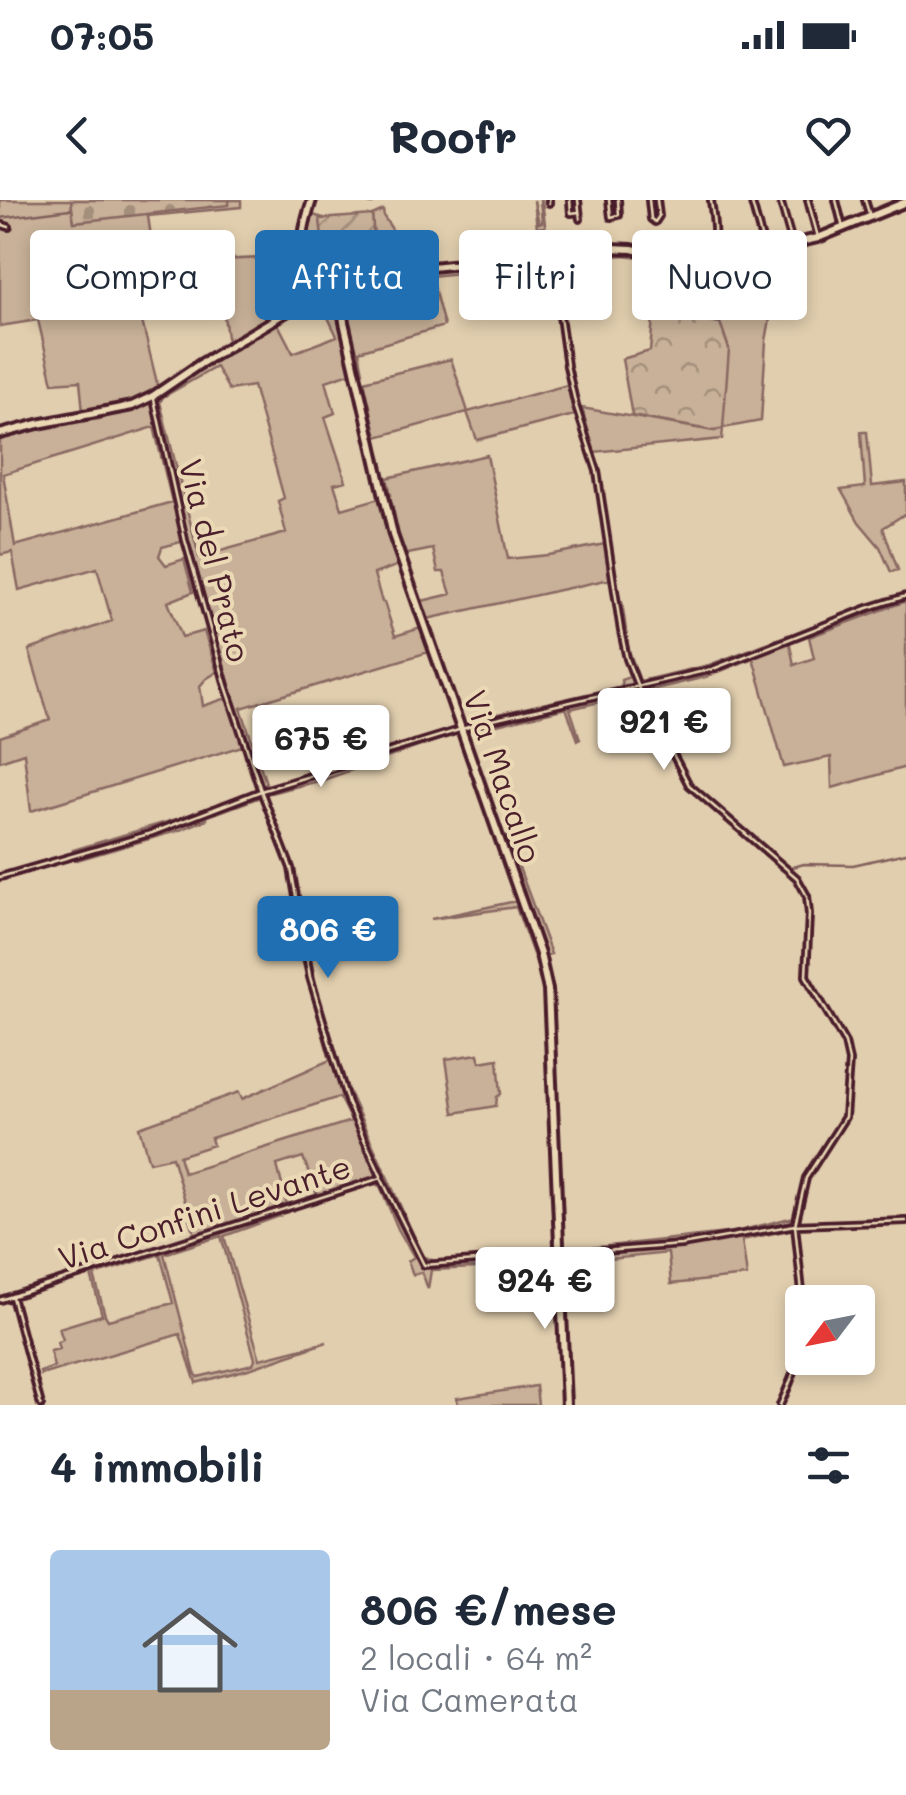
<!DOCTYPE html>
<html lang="it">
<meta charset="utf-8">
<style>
body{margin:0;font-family:Mali,sans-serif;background:#f2f2f3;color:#1f2937;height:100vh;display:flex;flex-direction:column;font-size:38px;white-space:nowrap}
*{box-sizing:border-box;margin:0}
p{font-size:32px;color:#747a83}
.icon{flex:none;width:55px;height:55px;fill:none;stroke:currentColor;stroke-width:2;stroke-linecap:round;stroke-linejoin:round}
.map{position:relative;height:1205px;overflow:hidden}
.sheet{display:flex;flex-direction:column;background:#fff;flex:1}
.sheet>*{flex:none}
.guide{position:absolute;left:30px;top:30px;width:848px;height:90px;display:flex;gap:20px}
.needle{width:65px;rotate:238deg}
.buttons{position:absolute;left:785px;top:1085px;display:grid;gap:20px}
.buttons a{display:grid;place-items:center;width:90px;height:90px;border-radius:10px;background:#fff;box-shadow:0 5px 15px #0003;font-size:50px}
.price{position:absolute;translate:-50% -85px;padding:0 22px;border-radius:10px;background:#fff;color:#222;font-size:32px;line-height:65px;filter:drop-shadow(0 2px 5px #0008)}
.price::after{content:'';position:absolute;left:50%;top:60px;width:30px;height:22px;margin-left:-15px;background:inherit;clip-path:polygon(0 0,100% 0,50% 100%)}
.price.active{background:#1f6fb2;color:#fff}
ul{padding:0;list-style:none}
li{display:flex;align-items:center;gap:30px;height:250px;padding:0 50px}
li span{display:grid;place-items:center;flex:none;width:280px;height:200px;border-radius:10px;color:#555}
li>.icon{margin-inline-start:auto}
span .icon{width:120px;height:120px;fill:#fffc;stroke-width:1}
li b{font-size:42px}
h2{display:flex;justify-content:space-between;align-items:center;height:120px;padding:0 50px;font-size:42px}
.pill{padding:0 35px;border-radius:10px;background:#fff;box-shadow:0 5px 15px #0003;font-size:35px;line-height:90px}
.pill.active{background:#1f6fb2;color:#fff}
.status{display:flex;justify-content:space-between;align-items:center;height:70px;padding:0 50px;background:#fff;direction:ltr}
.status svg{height:28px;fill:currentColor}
header{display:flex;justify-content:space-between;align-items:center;height:130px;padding:0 50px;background:#fff;font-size:45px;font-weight:700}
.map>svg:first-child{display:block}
.green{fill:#c8b198;stroke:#896862;stroke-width:2.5;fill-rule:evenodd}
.forest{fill:url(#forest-crowns);stroke:#896862;stroke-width:2.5}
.cemetery{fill:url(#cemetery-stones);stroke:#896862;stroke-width:2.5}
.garden{fill:url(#garden-furrows);stroke:#896862;stroke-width:2.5}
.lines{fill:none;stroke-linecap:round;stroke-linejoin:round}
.stream{stroke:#825f5b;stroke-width:2.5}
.street-casing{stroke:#4a1f2b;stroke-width:10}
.secondary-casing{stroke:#4a1f2b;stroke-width:14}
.street{stroke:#ebd9b6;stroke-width:2.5}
.secondary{stroke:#ebd9b6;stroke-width:6}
.labels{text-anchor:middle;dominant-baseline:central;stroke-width:8;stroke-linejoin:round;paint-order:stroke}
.street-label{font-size:32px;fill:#4a1f2b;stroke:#ebd9b6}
</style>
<div class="status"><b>07:05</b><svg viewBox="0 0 49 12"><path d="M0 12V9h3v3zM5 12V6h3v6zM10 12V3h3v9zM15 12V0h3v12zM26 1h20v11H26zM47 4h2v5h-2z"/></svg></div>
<header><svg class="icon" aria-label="back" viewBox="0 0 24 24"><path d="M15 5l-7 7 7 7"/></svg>Roofr<svg class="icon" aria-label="heart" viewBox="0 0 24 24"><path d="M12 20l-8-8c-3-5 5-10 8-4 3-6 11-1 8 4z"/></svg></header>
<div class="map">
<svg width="906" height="1205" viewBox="0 0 906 1205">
<defs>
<pattern id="forest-crowns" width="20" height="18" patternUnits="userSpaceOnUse" patternTransform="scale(2.5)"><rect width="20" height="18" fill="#c8b198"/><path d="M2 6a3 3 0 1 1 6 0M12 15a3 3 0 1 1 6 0" fill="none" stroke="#a48f7c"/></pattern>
<pattern id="cemetery-stones" width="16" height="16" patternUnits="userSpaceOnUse" patternTransform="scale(2.5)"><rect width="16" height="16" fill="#c8b198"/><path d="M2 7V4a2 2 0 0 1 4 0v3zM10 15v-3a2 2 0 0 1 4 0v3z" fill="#a48f7c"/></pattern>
<pattern id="garden-furrows" width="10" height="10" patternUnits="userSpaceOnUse" patternTransform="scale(2.5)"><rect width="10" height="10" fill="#c8b198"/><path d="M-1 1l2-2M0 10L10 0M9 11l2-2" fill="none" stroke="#a48f7c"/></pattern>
</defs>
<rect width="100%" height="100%" fill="#e1ceae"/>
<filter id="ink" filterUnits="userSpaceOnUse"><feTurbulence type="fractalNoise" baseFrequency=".01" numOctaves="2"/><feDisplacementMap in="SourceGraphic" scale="20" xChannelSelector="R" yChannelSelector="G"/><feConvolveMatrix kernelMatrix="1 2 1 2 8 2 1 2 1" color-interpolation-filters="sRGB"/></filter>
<g filter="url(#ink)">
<path class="green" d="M0 0H71L74 21 229 4V0H241V7L148 16 155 65 143 76 139 109 158 187 228 144 216 60 288 57 302 100 277 122 293 153 337 136 322 105 307 84 300 38 306 13 324 18 321 19 342 48 349 53 375 52 372 15 383 10 384 17 397 37 401 36 411 61 420 59 426 64 540 52 543 27 537 28 534 0 539 23 542 22 540 0H542L546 32V64L431 76 444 126 359 151 363 172 350 173 326 181 335 213 325 217 346 281 334 284 342 309 391 295 387 278 487 255 508 359 548 355 605 344 610 379 427 419 422 401 451 394 444 372H438L433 349 398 356 399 365 374 374 382 402H384L395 436 421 428 429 452 241 508 266 583 256 590 242 546 31 611 24 553 0 561V537L50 520 29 450 112 421 97 368 19 390 12 352 0 355V232L83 212 80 181 53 183 38 120 0 126ZM216 167 229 190 253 186 284 298 278 301 286 333 199 357 160 202 163 197ZM154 227 172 302 15 346 3 274ZM188 340 233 496 203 506 200 486 206 479 217 472 204 431 182 437 168 402 193 392 184 359 166 365 159 356 162 347Z
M613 52 648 56 695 68 746 60 745 82 748 90 774 97 766 141 761 221 723 228 722 239 594 252 582 208 714 231 729 149 720 123 670 116 671 63 626 55 587 58 590 84 585 85 579 54Z
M451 159 468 212 567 185 574 215 477 240 467 212 377 237 364 181Z
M861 232H867L872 286 906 282V313L883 328 898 370 891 372 880 347 859 322 841 290 865 287Z
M906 401V567L832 588 831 557 784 567 753 458 706 477 570 509 580 539 578 540 566 508 493 526 489 516 622 486 621 480 629 477 614 402H622L629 451 640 481 709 465 788 435 794 465 814 458 809 437Z
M203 611 207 619 180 630 77 660 73 650Z
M507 635 551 754 534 757 516 707 431 719 516 701 495 639Z
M310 754 318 794 348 890 423 1056 434 1061 543 1053 545 1065 431 1070 428 1089 422 1072 413 1075 408 1061 414 1057 398 1029 380 986 375 984 311 1004 310 998 317 995 303 957 277 965 287 1005 278 1008 280 1016 224 1036 260 1159 327 1142 252 1168 196 1183 180 1134 41 1175 40 1172 54 1167 50 1151 59 1149 57 1142 63 1140 59 1128 102 1115 91 1075 53 1086 52 1081 195 1035 172 957 149 962 139 927 239 892 242 899 330 860 301 756ZM339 897 351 921 184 973 179 956 213 945 211 938ZM221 1036 255 1159 253 1164 198 1177 195 1173 164 1054ZM160 1054 173 1103 108 1120 105 1115 94 1075Z
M478 854 480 862 498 859 501 894 497 897 496 906 454 913 446 859Z
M790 1018 789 1030 742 1040 747 1076 671 1084 668 1053 591 1061 589 1048 735 1032Z
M536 1186 538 1205H458L457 1198Z"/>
<path class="forest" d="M658 62 672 63 670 116 720 123 729 149 723 228 715 231 632 216 622 159 650 151Z"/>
<path class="cemetery" d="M71 0H229V5L74 22Z"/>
<path class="garden" d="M372 15 375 53 350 56 349 53 343 54 342 48 323 49 320 19Z"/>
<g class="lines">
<path class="stream" d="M0 18 70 9
M601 52 634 53 696 67 716 65 818 42 903 9
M354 89 360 85 388 77 546 59
M157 198 266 128
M0 238 45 226 99 219 147 204
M720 468 906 399
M642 489 712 470
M637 490 687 586 782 670 804 664 853 665 906 653
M468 530 521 515 636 490
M466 531 531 713 547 763 549 779
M266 594 323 580 458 533
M0 681 170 630 260 597
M559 966 564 1053
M607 1050 730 1035 793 1021
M0 1102 15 1098 44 1205"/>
<g class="street-casing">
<path id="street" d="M371 0H372
M549 0V3
M570 0 571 13 579 12
M578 0 580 19
M609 0 611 17 619 15 618 0
M649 0 651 19 655 22 659 16 657 0
M751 0 764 47
M780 0 792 42
M808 0 818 37
M836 0 843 28
M865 0 869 13
M0 24 9 27
M715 40 719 49 728 56
M552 59 567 166 576 206 597 271 621 431 627 459 638 487 689 585 797 678 807 696 809 714 806 776 845 843 849 861 845 917 806 978 795 1025 803 1102
M704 60C720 44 713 20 711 0
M154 199 185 340 226 486 261 591 291 668 310 777 348 904 381 976
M0 677 152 633 261 591 488 521 713 469 868 408 906 396
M12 1097 41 1205
M0 1100 381 978 424 1065 681 1045 795 1025 906 1021
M780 1205C792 1179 801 1158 802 1129"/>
</g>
<g class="secondary-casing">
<path id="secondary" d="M341 67 352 72 375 73 611 48 632 49 692 63 717 61 818 38 906 2
M311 77 320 65 332 63 345 71 347 87
M345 92 342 107 344 122 393 335 540 754 548 790 566 1205
M301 105 323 99H335L341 96 347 87 369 75
M0 234 38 224 132 206 153 196 200 164 295 107C323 84 305 68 303 40 303 27 308 13 312 0"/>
</g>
<use href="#street" class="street"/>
<use href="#secondary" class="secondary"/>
</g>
</g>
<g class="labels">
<g class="street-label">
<text transform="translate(216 360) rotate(76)">Via del Prato</text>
<text transform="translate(504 576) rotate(71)">Via Macallo</text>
<text transform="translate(204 1011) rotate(-18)">Via Confini Levante</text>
</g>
</g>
</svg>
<div class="buttons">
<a><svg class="needle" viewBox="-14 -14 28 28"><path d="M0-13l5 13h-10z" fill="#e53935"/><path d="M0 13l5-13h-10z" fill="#747a83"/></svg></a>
</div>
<b class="price" style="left:664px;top:573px">921 €</b>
<b class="price" style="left:321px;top:590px">675 €</b>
<b class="price active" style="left:328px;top:781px">806 €</b>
<b class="price" style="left:545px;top:1132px">924 €</b>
<div class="guide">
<a class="pill">Compra</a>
<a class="pill active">Affitta</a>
<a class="pill">Filtri</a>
<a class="pill">Nuovo</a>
</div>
</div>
<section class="sheet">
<h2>4 immobili<svg class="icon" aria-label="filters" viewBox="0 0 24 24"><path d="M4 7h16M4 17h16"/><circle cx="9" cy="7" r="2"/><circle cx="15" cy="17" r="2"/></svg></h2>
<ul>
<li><span style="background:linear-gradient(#a9c7e8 70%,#b9a48a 0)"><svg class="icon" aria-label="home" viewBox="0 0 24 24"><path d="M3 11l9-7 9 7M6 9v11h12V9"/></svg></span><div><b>806 €/mese</b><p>2 locali · 64 m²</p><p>Via Camerata</p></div></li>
</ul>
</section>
